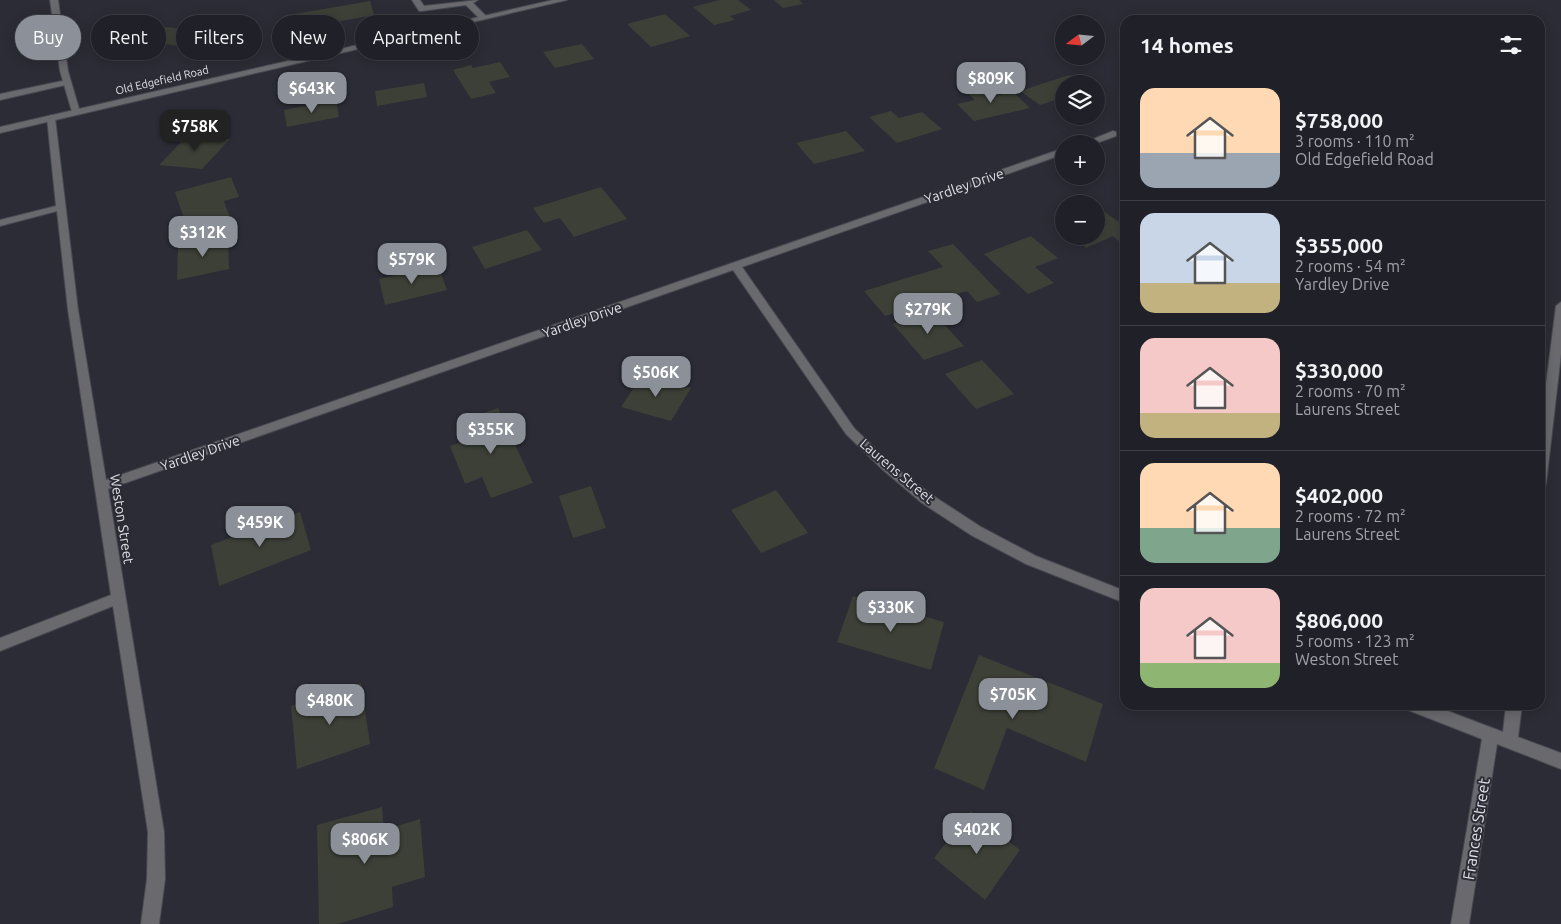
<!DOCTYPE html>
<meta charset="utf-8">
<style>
body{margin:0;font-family:Ubuntu,sans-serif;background:#282930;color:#f1f3f6;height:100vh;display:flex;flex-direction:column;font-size:19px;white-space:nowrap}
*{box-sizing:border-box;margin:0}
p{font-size:16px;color:#a2a3a8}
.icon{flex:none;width:28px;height:28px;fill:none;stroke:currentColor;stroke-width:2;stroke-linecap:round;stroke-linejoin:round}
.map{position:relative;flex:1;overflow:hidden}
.details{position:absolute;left:1120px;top:15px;width:425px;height:695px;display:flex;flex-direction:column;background:#202128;border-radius:15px;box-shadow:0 2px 12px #0003,0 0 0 1px #3d3e45}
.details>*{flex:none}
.guide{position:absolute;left:15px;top:15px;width:475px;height:45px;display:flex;gap:10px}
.needle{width:32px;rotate:254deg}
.buttons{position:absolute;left:1055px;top:15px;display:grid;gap:10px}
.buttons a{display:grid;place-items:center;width:50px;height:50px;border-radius:50%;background:#202128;box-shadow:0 2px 12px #0003,0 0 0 1px #3d3e45;font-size:25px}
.price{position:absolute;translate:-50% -42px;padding:0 11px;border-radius:10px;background:#8c9099;color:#fff;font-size:16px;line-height:32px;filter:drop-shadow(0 1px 2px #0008)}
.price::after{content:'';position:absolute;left:50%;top:30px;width:15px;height:11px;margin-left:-8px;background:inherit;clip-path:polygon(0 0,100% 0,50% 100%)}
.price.active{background:#222;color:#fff}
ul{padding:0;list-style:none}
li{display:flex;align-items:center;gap:15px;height:125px;padding:0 20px}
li+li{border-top:1px solid #3d3e45}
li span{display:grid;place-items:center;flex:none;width:140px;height:100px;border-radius:15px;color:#555}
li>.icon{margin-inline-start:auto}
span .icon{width:60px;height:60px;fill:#fffc;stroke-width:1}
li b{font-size:21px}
h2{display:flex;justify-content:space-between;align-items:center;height:60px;padding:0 20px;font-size:21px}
.pill{padding:0 18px;border-radius:22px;background:#202128;box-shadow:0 2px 12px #0003,0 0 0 1px #3d3e45;font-size:18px;line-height:45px}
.pill.active{background:#8c9099;color:#fff}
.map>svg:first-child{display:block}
.building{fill:#3c4037}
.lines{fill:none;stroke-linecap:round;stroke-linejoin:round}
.service-casing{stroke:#484951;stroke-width:2}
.minor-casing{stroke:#484951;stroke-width:2}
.tertiary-casing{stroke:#484951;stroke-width:2}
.service{fill:#69696e;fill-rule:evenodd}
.minor{fill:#69696e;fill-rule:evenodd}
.tertiary{fill:#69696e;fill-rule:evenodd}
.labels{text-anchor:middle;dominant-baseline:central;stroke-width:4;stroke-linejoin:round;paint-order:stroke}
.far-street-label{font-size:11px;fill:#e0e1e7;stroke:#2b2c35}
.street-label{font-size:14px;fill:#e0e1e7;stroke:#2b2c35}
.near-street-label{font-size:16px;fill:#e0e1e7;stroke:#2b2c35}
</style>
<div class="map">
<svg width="1561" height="924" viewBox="0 0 1561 924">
<rect width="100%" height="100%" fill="#2b2c35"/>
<path class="building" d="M719 0H738L751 10 730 16 735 20 714 25 693 7Z
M774 0H799L803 4 783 8Z
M370 1 374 15 286 31 283 16Z
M665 14 690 36 651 47 627 24Z
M159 26 233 36 214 51 138 40Z
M582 44 594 59 555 68 543 52Z
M500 62 510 77 489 82 496 93 471 99 453 70 471 65 473 68Z
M1069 75 1081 84H1064V97L1040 105 1020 91Z
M424 83 427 97 377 106 375 91Z
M990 87 999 95 1013 92 1030 108 974 121 957 104 975 100 966 92Z
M336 100 339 117 287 127 284 110Z
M891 111 899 118 922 112 942 129 897 143 869 117Z
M846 131 865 151 814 164 796 143Z
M188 135 230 139 202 169 159 165Z
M231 177 239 197 224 201 231 221 189 233 175 192Z
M601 187 627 219 574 237 560 218 544 223 533 208Z
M1100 209 1125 226V243L1122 244 1113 236 1086 248 1071 236H1096V210Z
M527 230 542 250 485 269 472 247Z
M228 236 229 269 177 280 178 246Z
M1031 236 1058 258 1035 267 1054 283 1028 294 984 254Z
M953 244 1001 294 977 302 967 291 885 316 864 291 943 267 928 251Z
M438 265 447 290 385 305 379 279Z
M932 311 964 346 924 360 893 324Z
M982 360 1014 394 976 409 945 374Z
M642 375 691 388 671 421 621 407Z
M498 408 533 483 491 498 482 477 465 484 450 446 471 439 463 420Z
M591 486 606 528 573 538 559 496Z
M776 490 808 533 761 553 731 510Z
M300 512 311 550 219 586 211 545Z
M853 596 944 622 931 670 837 642Z
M979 655 1103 704 1086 762 1007 728 984 790 934 768Z
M361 683 370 744 297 769 291 706Z
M382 807 384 830 420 819 425 877 392 887 393 907 338 924H319L317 825Z
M971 811 1020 850 985 900 934 858Z"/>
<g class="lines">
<g class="service-casing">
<path id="service" d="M412 0H420L424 6 478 0 473 3 488 18 481 20 466 5 422 11H419Z
M67 80 71 82 70 84 0 100V94Z"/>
</g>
<g class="minor-casing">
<path id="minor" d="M50 0H58L68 71 80 112 76 115 72 112 60 71Z
M51 115 55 118 78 310 106 480 1064 148V154L742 267 854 428 890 463 932 495 981 527 1036 556 1125 591V603L1026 564 971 535 922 503 882 469 846 434 733 270 108 489 164 832 165 879 159 924H141L147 879 148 832 113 606 0 651V638L111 595 68 310 57 211 0 226V220L56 206 47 118Z
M1113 131 1116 132V136L1094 144H1081Z
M1561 302V354L1546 484 1545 487 1540 489V432L1556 306Z
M1405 705H1432L1503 732 1506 705H1522L1518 737 1561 753V769L1497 744 1469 924H1451L1482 739 1408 710Z"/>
</g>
<g class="tertiary-casing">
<path id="tertiary" d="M553 0H567L0 133V127Z"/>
</g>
<use href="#service" class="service"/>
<use href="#minor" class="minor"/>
<use href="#tertiary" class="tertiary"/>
</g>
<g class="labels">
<g class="far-street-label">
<text transform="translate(162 80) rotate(-13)">Old Edgefield Road</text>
</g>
<g class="street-label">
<text transform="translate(964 186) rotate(-19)">Yardley Drive</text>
<text transform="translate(582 320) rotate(-19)">Yardley Drive</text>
<text transform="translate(200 453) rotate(-19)">Yardley Drive</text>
<text transform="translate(897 471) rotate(40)">Laurens Street</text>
<text transform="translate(122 519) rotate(81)">Weston Street</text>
</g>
<g class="near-street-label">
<text transform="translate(1476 829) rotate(-81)">Frances Street</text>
</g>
</g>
</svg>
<div class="buttons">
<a><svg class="needle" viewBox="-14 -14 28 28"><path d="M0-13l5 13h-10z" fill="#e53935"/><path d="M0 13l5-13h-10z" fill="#a2a3a8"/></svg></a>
<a><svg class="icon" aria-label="layers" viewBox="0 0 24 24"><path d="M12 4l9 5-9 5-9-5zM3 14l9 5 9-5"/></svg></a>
<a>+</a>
<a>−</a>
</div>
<b class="price" style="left:991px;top:104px">$809K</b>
<b class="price" style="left:312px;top:114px">$643K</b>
<b class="price active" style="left:195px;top:152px">$758K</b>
<b class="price" style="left:203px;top:258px">$312K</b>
<b class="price" style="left:412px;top:285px">$579K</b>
<b class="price" style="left:928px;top:335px">$279K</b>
<b class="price" style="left:656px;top:398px">$506K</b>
<b class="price" style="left:491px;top:455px">$355K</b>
<b class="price" style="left:260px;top:548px">$459K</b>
<b class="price" style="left:891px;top:633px">$330K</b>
<b class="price" style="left:1013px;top:720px">$705K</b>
<b class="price" style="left:330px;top:726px">$480K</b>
<b class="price" style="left:977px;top:855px">$402K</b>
<b class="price" style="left:365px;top:865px">$806K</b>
<div class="guide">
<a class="pill active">Buy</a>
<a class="pill">Rent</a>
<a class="pill">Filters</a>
<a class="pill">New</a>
<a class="pill">Apartment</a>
</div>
<section class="details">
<h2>14 homes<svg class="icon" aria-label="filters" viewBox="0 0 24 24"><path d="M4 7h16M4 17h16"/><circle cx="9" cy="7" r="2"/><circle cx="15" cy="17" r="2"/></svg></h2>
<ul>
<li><span style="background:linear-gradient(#ffd9b3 65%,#9aa5b1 0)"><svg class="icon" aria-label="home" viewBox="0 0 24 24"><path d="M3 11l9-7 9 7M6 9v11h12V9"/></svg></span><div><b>$758,000</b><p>3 rooms · 110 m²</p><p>Old Edgefield Road</p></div></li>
<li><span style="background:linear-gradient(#c9d6e8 70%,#c2b280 0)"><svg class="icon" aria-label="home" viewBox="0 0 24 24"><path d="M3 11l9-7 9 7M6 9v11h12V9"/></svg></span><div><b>$355,000</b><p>2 rooms · 54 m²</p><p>Yardley Drive</p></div></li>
<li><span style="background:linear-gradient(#f6c9c9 75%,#c2b280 0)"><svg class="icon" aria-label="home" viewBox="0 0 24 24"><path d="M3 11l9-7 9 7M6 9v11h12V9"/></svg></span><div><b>$330,000</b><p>2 rooms · 70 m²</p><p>Laurens Street</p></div></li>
<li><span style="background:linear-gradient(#ffd9b3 65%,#7fa58c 0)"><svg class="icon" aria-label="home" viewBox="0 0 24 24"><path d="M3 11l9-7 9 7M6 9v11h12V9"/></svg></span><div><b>$402,000</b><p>2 rooms · 72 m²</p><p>Laurens Street</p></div></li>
<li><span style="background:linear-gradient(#f6c9c9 75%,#8fb573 0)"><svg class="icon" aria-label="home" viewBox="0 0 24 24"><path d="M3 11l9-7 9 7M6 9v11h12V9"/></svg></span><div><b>$806,000</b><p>5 rooms · 123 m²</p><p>Weston Street</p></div></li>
</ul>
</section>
</div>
